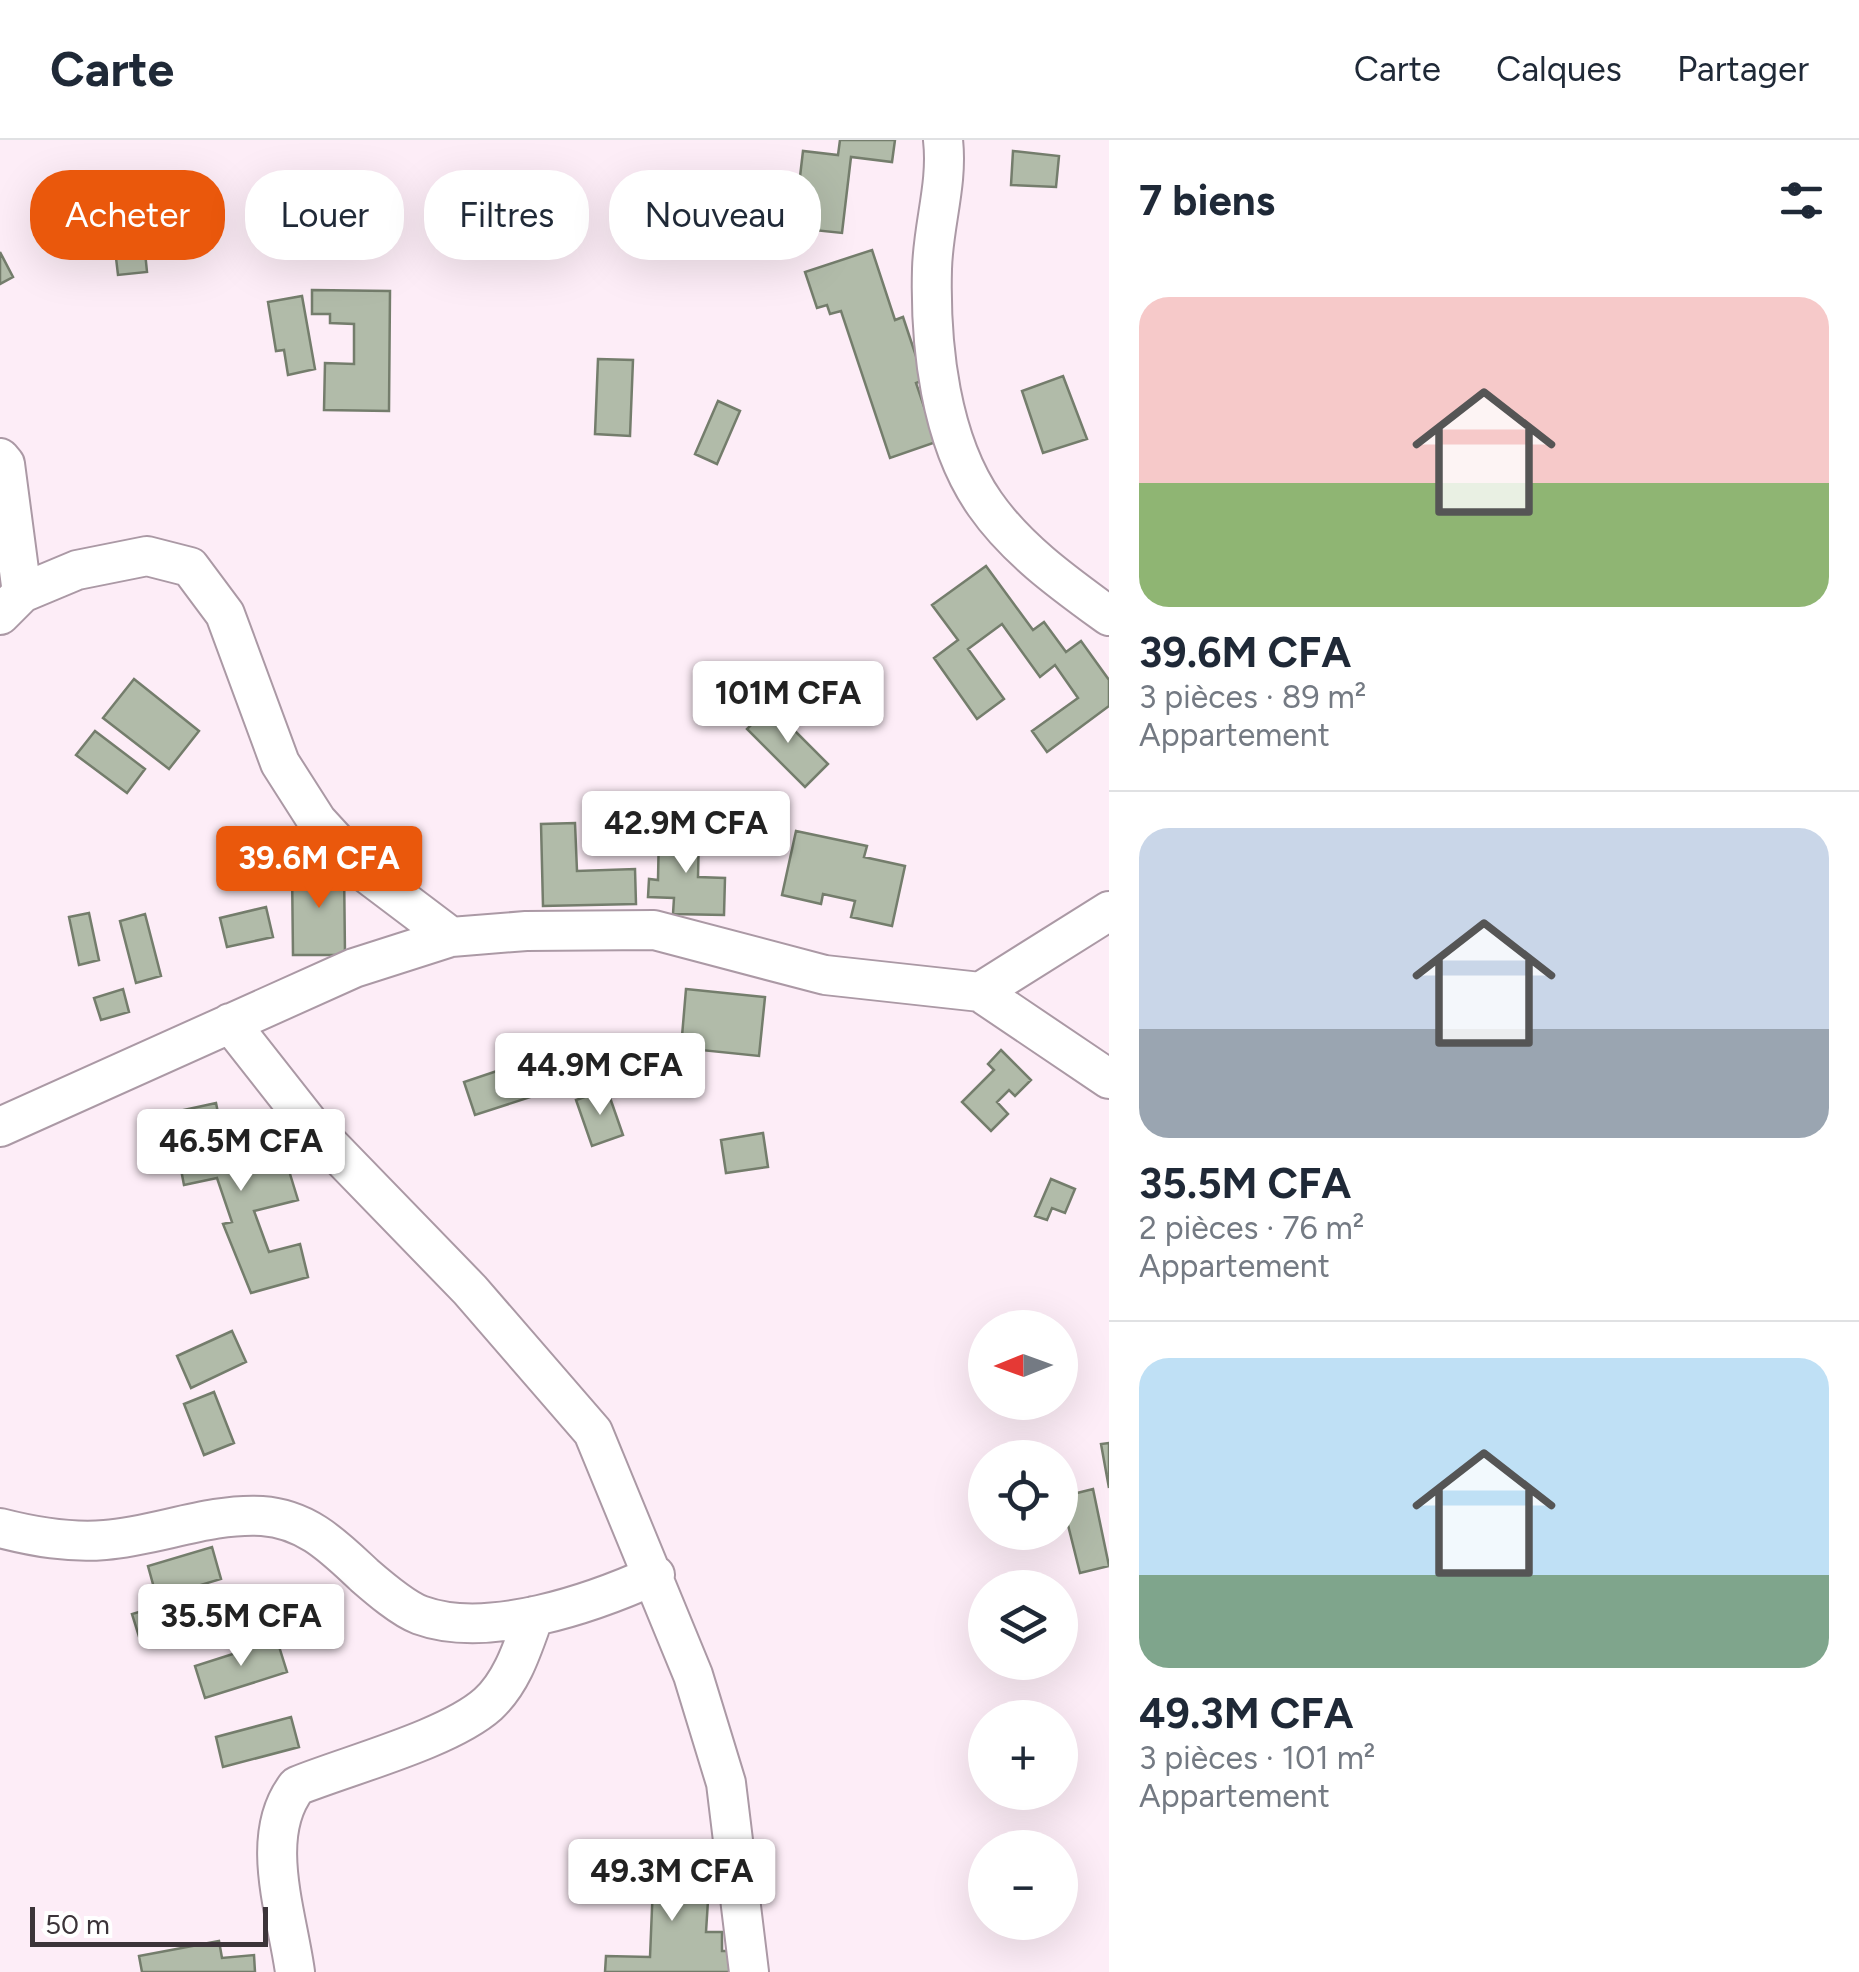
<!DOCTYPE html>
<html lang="fr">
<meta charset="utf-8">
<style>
body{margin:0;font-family:Figtree,sans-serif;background:#f2f2f3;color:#1f2937;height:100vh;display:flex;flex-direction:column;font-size:38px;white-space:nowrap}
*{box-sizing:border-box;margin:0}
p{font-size:32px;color:#747a83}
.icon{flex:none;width:55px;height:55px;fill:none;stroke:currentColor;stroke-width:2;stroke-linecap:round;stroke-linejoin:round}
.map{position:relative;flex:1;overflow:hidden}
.drawer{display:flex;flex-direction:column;background:#fff;width:750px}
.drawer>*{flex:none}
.guide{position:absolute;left:30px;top:30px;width:928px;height:90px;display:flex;gap:20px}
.needle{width:65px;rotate:269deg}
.fabs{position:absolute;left:968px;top:1170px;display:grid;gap:20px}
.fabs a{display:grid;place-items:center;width:110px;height:110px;border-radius:50%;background:#fff;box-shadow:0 10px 40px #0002;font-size:50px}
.scale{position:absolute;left:30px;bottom:25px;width:238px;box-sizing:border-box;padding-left:10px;border:5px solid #3c3439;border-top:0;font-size:28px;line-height:35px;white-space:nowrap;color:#3c3439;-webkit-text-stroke:8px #fff;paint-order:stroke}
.price{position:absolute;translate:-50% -85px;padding:0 22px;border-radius:10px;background:#fff;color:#222;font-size:32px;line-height:65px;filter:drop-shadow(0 2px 5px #0008)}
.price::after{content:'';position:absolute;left:50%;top:60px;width:30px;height:22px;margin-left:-15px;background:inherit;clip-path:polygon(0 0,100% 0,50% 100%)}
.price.current{background:#ea580c;color:#fff}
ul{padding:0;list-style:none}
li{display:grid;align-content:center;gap:20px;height:530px;padding:0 30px}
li+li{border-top:2px solid #e0e1e3}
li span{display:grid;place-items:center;height:310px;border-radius:30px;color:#555}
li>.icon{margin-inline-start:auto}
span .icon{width:180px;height:180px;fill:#fffc;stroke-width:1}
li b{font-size:42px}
h2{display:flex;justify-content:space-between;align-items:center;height:120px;padding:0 30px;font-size:42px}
.chip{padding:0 35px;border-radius:40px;background:#fff;box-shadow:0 10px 40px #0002;font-size:35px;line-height:90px}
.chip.current{background:#ea580c;color:#fff}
header{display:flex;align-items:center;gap:60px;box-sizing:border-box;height:140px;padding:0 50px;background:#fff;border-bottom:2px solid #e0e1e3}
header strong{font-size:48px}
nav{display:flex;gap:55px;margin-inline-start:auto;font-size:35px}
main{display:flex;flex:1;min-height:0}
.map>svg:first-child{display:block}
.building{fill:#b1bba9;stroke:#747d6c;stroke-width:2.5}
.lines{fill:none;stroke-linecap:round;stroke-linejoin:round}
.minor-casing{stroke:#ab99a5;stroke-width:42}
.minor{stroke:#fff;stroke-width:38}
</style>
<header>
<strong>Carte</strong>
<nav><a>Carte</a><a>Calques</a><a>Partager</a></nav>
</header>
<main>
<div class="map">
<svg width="1109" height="1832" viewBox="0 0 1109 1832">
<rect width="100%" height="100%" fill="#fdedf7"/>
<path class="building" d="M840 0H895L892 22 851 17 842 93 794 88 803 11 838 15Z
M1013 11 1059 16 1056 47 1011 45Z
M141 72 147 132 118 135 111 75Z
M872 110 895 180 903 177 924 240 916 243 936 302 890 318 841 171 830 174 827 165 817 168 805 132Z
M0 112 13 137 0 144Z
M312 150 390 151 389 271 324 270 325 223 354 224V184L330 183V174H312Z
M302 156 315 229 288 235 284 210 276 211 268 162Z
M598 219 633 220 630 296 595 294Z
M1063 236 1087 299 1043 313 1022 251Z
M718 261 740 271 717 324 695 314Z
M986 426 1033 490 1044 482 1066 512 1081 501 1109 540V566L1047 612 1032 591 1078 558 1055 525 1040 537 1002 484 968 509 1004 559 977 579 934 518 958 500 932 465Z
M134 539 199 591 169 629 103 578Z
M770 566 828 624 805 647 747 589Z
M95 591 145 629 127 653 76 615Z
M575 683 577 731 635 729 636 764 543 766 541 684Z
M659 690 699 691 698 737 725 738 724 775 673 774 674 758 648 757 649 739 658 740Z
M796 691 867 706 864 717 905 726 892 786 851 777 855 761 823 754 821 764 782 755Z
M344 727 345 815H293L292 728Z
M266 767 273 797 227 807 220 778Z
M89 773 99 820 79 825 69 777Z
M145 774 161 836 136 843 120 781Z
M123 849 129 872 101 880 94 858Z
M686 849 765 857 759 916 681 908Z
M572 906 583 940 475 975 464 942Z
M1001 910 1031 940 1015 956 1009 950 997 962 1008 974 991 991 962 962 994 930 988 924Z
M607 949 623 995 592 1006 576 960Z
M216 963 228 1022 282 1008 298 1060 254 1071 269 1112 300 1104 308 1137 251 1153 223 1084 232 1082 217 1038 184 1045 170 973Z
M763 993 768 1027 726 1033 721 1000Z
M1051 1039 1075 1049 1065 1073 1052 1068 1047 1080 1035 1076Z
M232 1191 246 1222 191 1248 177 1216Z
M214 1252 234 1303 204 1315 184 1264Z
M1109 1303V1348L1101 1304Z
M1093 1349 1109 1426 1080 1433 1061 1357Z
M212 1407 221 1439 187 1449 198 1487 141 1503 132 1474 159 1466 148 1426Z
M277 1500 287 1532 205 1558 195 1526Z
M291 1577 299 1607 223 1627 216 1597Z
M620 1715 671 1717 670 1743 709 1745 706 1792H722V1811H732L731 1832H605L606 1816 650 1817 653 1744 619 1742Z
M219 1801 222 1818 254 1815 255 1832H142L139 1816Z"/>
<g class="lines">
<g class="minor-casing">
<path id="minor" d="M943 0C948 44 933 85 932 129 930 205 940 300 985 364 1017 410 1065 444 1109 476
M0 318 5 324 22 453
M0 475 22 453 77 430 147 416 190 427 225 474 280 623 317 681 361 729 451 797
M980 852 1109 939
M230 883 311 986 470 1150 593 1292 693 1535 726 1643 749 1832
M0 987 354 828 451 797 526 791 654 790 825 835 980 852 1109 771
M0 1388C35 1397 69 1403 105 1400 157 1396 209 1373 262 1376 307 1379 334 1407 364 1435 379 1448 402 1468 420 1475 488 1500 593 1463 655 1435
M295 1832C287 1773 258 1696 297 1646 349 1625 449 1599 488 1564 513 1541 523 1506 534 1476"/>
</g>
<use href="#minor" class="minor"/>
</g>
</svg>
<div class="fabs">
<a><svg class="needle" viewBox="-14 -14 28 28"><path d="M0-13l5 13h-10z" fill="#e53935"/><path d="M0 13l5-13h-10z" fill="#747a83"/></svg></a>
<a><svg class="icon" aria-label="locate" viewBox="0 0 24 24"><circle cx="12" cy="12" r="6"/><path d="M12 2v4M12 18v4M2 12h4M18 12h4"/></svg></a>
<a><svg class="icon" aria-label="layers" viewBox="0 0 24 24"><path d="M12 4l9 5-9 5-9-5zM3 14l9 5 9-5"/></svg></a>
<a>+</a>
<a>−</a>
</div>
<div class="scale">50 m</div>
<b class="price" style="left:788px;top:606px">101M CFA</b>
<b class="price" style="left:686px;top:736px">42.9M CFA</b>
<b class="price current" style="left:319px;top:771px">39.6M CFA</b>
<b class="price" style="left:600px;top:978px">44.9M CFA</b>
<b class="price" style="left:241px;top:1054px">46.5M CFA</b>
<b class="price" style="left:241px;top:1529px">35.5M CFA</b>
<b class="price" style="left:672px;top:1784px">49.3M CFA</b>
<div class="guide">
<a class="chip current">Acheter</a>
<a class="chip">Louer</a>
<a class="chip">Filtres</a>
<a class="chip">Nouveau</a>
</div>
</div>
<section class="drawer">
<h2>7 biens<svg class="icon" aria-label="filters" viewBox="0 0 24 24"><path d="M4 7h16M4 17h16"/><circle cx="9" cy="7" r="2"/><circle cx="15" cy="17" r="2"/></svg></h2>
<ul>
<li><span style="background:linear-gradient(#f6c9c9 60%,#8fb573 0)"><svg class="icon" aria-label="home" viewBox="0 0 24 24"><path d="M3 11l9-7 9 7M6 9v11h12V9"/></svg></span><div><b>39.6M CFA</b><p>3 pièces · 89 m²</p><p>Appartement</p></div></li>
<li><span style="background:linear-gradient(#c9d6e8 65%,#9aa5b1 0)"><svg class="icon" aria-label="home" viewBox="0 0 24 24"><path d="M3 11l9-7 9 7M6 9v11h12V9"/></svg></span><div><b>35.5M CFA</b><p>2 pièces · 76 m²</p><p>Appartement</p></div></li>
<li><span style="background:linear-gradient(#bfe0f5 70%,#7fa58c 0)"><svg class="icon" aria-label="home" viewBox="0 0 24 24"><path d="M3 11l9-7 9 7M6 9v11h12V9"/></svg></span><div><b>49.3M CFA</b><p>3 pièces · 101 m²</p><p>Appartement</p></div></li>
</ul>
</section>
</main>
